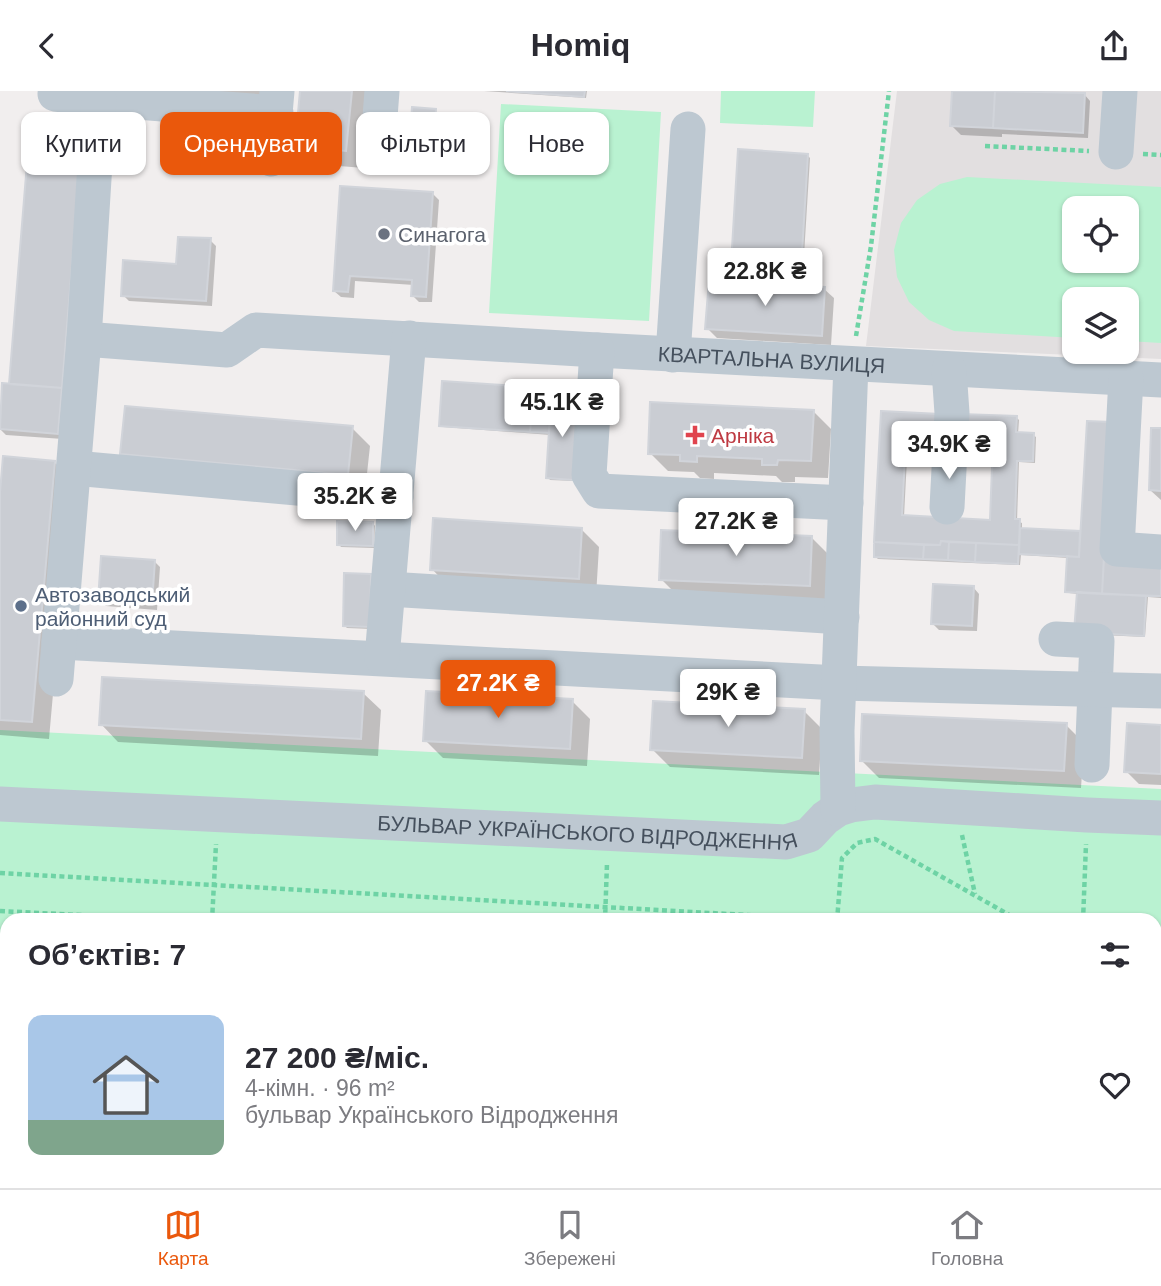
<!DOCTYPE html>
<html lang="uk">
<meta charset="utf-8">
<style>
body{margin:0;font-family:Arial,sans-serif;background:#f2f2f3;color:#2b2b33;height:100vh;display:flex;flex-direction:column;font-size:26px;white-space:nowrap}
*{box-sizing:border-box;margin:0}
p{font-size:23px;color:#7c7c81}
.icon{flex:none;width:38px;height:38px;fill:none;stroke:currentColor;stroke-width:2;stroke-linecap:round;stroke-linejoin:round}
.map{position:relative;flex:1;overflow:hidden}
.side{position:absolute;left:0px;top:822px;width:1162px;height:275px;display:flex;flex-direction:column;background:#fff;border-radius:21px 21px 0 0;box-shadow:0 2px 5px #0004}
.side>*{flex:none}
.top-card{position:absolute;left:21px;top:21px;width:700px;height:63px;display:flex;gap:14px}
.tools{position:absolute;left:1062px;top:105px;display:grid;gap:14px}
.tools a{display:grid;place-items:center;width:77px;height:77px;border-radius:14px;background:#fff;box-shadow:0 2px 5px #0004;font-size:35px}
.price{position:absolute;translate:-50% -60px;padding:0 16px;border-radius:7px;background:#fff;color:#222;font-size:23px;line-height:46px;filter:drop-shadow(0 2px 4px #0008)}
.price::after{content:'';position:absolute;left:50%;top:42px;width:21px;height:16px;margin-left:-10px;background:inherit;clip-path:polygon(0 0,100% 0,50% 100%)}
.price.current{background:#ea580c;color:#fff}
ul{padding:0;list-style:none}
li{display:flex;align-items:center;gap:21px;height:175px;padding:0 28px}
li+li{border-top:2px solid #e1e1e2}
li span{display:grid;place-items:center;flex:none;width:196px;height:140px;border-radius:14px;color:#555}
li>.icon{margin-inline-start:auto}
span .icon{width:84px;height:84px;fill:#fffc;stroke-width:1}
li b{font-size:30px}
h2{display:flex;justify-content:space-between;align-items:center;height:84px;padding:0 28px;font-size:30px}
.pill{padding:0 24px;border-radius:14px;background:#fff;box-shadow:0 2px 5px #0004;font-size:24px;line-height:63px}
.pill.current{background:#ea580c;color:#fff}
header{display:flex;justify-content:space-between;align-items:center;height:91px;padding:0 28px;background:#fff;font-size:32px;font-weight:800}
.dock{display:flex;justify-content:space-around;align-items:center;height:98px;border-top:2px solid #e1e1e2;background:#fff;font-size:19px;color:#7c7c81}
.dock a{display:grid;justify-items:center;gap:4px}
.dock .current{color:#ea580c}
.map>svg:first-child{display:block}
.education{fill:#e2dfe0;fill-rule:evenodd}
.green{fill:#b9f2d1;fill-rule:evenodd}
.shadow{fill:#0003}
.building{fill:#cacdd3;stroke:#d1d4da;stroke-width:2}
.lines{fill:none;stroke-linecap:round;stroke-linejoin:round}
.path{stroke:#6ed3a5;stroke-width:4.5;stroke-dasharray:5 3.5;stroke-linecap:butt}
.minor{stroke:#bdc8d1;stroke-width:35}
.worship-dot{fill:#6b7280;stroke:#fff;stroke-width:2.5}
.health-dot{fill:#e0444e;stroke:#fff;stroke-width:2.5}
.service-dot{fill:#5c6f8a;stroke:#fff;stroke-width:2.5}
.labels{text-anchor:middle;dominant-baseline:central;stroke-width:7;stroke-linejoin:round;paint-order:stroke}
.worship-label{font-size:21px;fill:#5b616d;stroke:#fff;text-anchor:start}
.street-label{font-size:21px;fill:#45505d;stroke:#fff}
.health-label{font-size:21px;fill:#be3a42;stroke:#fff;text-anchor:start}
.service-label{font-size:21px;fill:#4e5e75;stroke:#fff;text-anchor:start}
</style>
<header><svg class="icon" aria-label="back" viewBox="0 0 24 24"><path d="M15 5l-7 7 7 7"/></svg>Homiq<svg class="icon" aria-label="share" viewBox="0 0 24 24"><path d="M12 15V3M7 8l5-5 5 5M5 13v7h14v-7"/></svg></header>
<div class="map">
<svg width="1161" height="1097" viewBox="0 0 1161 1097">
<rect width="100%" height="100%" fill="#f1eeee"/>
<path class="education" d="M897 0H1161V268L866 255ZM1074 117H1127V170H1074ZM1074 208H1127V261H1074Z"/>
<path class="green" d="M721 0H815L813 36 720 32Z
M501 13 661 21 649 230 489 222Z
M967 86 1161 96V252L1127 250V208H1074V247L954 240 929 229 909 211 897 186 894 159 901 132 917 109 940 93ZM1074 117H1127V170H1074Z
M0 639 1161 698V1010H1155V830H7V964L0 963Z"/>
<path class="shadow" d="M115 0H276L275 14Z
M301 0H371L364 77 314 73 296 55Z
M484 0H587L586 7Z
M954 0H1012L1084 3 1090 10 1088 47 1002 43V46L961 44 952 35Z
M435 20 438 22 435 59 413 57 410 55Z
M82 41 63 348 6 344 0 338 11 295Z
M740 60 808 65 810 67 802 197 824 198 834 207 831 254 717 247 707 237 731 192Z
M433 103 439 109 432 211H419L413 205 414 194 355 190 354 207 341 206 334 200Z
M210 149 216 155 212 215 129 210 123 204 178 175Z
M551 299 554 302 553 310 575 390 550 389 548 386 551 344 443 336 441 334Z
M813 320 831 338 828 387 795 386V391H782L776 385 714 382V388L700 387 694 381 668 380 650 362Z
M883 321 941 349 908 348 904 426 992 430 995 351 965 350 1017 327 1019 329 1018 343 1033 344 1036 346 1035 372 1019 371 1017 430 1022 432V439L1082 442 1106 469 1161 472V507L1148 506 1145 546 1079 543 1078 503 1069 502 1067 500 1068 467 1021 464 1020 474 878 468 875 465Z
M352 337 370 355 365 401 140 380 122 362Z
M1161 339V409L1150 399Z
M54 371 72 389 49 648 0 644V421Z
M373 432 375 435 374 457 341 456 339 453Z
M581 438 599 456 596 505 449 496 432 478Z
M812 447 829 464 827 512 679 506 661 488Z
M154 470 160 476 157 519 106 515 100 509Z
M370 484 373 487 372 538 347 537 345 535Z
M973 496 979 503 977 540 939 539 933 533Z
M363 602 381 619 378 665 118 651 101 633Z
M572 610 590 628 587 675 443 667 425 649Z
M804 620 822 638 819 684 670 676 652 658Z
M1066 634 1084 652 1081 697 879 687 861 669Z
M1161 636V694L1139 693 1126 680Z
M0 983 7 990V1042L2 1097H0Z"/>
<path class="building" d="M300 0H352L346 60 295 55Z
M506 0H585L584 6Z
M952 0H995L993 37 950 35Z
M995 0 1085 2 1083 42 993 37Z
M412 16 436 18 433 57 409 55Z
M30 35 83 39 62 297 9 293Z
M738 58 808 63 800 195 730 190Z
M340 95 433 101 426 206 411 205 412 189 350 185 348 201 333 200Z
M178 146 211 147 206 210 121 205 123 169 176 173Z
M709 189 825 196 822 245 705 238Z
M442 290 534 296 530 341 439 335Z
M2 292 62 297 58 343 0 338Z
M534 296 552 297 549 342 530 341Z
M551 308 579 310 573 389 546 387Z
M650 311 814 319 811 370 778 369 777 374H762V368L697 365V371L680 370V364L648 363Z
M125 315 353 335 348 384 120 363Z
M881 320 940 323 939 348 906 346 902 424 990 429 993 349 961 348V323L1017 325 1016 341 1034 342 1033 370H1017L1015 428H1020L1019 454 941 450 940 454 874 451Z
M1087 330 1111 331 1102 503 1065 501 1067 465 1079 466Z
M1151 337H1161V400L1149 399Z
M3 365 55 370 32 631 0 629V401Z
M433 427 582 437 579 488 430 479Z
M337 430 373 431V455L337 454Z
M1020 437 1080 440 1079 466 1019 463Z
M661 439 812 445 810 495 659 489Z
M941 450 949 451 948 469 923 468 924 454H940Z
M874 451 924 454 923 468 874 466Z
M949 451 976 452 975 471 948 469Z
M976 452 1019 454 1018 473 975 471Z
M101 465 155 469 152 513 98 510Z
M1104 467 1161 470V505L1102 503Z
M344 482 371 483 370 536 343 535Z
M933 493 974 495 972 535 931 533Z
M1077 501 1146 505 1144 545 1074 541Z
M102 586 364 600 361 648 99 634Z
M426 600 573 608 570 658 423 650Z
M653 610 805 618 802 667 650 659Z
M862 623 1067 632 1064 680 860 670Z
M1127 632 1161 634V683L1124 681Z
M1155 1028H1161V1077L1155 1076Z
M286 1090H344V1097H286Z"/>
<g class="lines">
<path class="path" d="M985 55 1089 60
M1143 63 1161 64
M856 245 871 155 889 0
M962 744 975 803
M0 782 853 830
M0 820 198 830
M212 830 216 753
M605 830 607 772
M837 830 842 767 857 752 875 748 1020 830
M1083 830 1086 753
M1155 846H1161
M1155 879H1161
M811 1090 812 1097
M591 1097V1090"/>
<g class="minor">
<path d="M55 3 99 8 276 22"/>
<path d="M378 52 382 0"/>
<path d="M1116 61 1120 0"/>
<path d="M271 68 277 0"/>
<path id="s1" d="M84 248 227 259 256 239 597 259 1161 289"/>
<path d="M597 259 589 384 599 400 846 412"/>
<path d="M673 264 688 38"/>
<path d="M1126 287 1117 458 1161 461"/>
<path d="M74 377 396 406"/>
<path d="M947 416 952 322 949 279"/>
<path d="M388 498 842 526"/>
<path d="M1056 548 1097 550 1092 674"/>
<path d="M59 551 840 592 1161 600"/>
<path d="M382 567 409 247"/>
<path d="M56 588 84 248 99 8"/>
<path id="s2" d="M0 713 786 751 809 744 825 727 838 718 851 714 875 711 1087 724 1161 727"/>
<path d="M838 718 837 640 851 273"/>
<path d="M0 889 7 890"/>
<path d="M1155 998H1161"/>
<path d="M967 1090 1156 1097"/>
<path d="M15 1097V1090"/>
<path d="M360 1097V1090"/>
</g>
</g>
<circle class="worship-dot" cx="384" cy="143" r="7"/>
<path class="health-dot" d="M691.5 333.5h7v7h7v7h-7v7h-7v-7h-7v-7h7z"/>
<circle class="service-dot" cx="21" cy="515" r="7"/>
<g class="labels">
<g class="worship-label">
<text x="398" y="143">Синагога</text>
</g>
<g class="street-label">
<text stroke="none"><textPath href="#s1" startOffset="695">КВАРТАЛЬНА ВУЛИЦЯ</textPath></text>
<text stroke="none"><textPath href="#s2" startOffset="588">БУЛЬВАР УКРАЇНСЬКОГО ВІДРОДЖЕННЯ</textPath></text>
</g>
<g class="health-label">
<text x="711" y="344">Арніка</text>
</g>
<g class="service-label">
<text x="35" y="503">Автозаводський<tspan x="35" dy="24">районний суд</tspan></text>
</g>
</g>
</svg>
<div class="tools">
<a><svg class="icon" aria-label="locate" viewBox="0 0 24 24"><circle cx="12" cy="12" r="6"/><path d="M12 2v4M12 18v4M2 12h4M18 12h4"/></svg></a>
<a><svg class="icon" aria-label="layers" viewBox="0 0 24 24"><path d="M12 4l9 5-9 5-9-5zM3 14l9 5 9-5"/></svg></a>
</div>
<b class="price" style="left:765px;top:217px">22.8K ₴</b>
<b class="price" style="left:562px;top:348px">45.1K ₴</b>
<b class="price" style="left:949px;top:390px">34.9K ₴</b>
<b class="price" style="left:355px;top:442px">35.2K ₴</b>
<b class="price" style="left:736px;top:467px">27.2K ₴</b>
<b class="price current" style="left:498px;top:629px">27.2K ₴</b>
<b class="price" style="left:728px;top:638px">29K ₴</b>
<div class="top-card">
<a class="pill">Купити</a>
<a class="pill current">Орендувати</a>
<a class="pill">Фільтри</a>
<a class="pill">Нове</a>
</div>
<section class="side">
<h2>Об’єктів: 7<svg class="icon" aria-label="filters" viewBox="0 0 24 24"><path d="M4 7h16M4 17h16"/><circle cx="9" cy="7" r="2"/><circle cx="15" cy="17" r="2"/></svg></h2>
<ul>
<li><span style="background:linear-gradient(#a9c7e8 75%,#7fa58c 0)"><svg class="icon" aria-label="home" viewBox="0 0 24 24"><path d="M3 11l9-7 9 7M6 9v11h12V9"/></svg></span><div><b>27 200 ₴/міс.</b><p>4-кімн. · 96 m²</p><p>бульвар Українського Відродження</p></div><svg class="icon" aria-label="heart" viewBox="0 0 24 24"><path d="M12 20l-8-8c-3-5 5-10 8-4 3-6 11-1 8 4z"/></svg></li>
</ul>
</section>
</div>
<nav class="dock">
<a class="current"><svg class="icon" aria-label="map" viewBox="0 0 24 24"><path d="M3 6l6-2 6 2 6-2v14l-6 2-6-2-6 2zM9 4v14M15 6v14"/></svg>Карта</a>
<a><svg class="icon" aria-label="saved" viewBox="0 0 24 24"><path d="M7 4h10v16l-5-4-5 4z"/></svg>Збережені</a>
<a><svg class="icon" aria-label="home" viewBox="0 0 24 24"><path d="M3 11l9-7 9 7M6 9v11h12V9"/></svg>Головна</a>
</nav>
